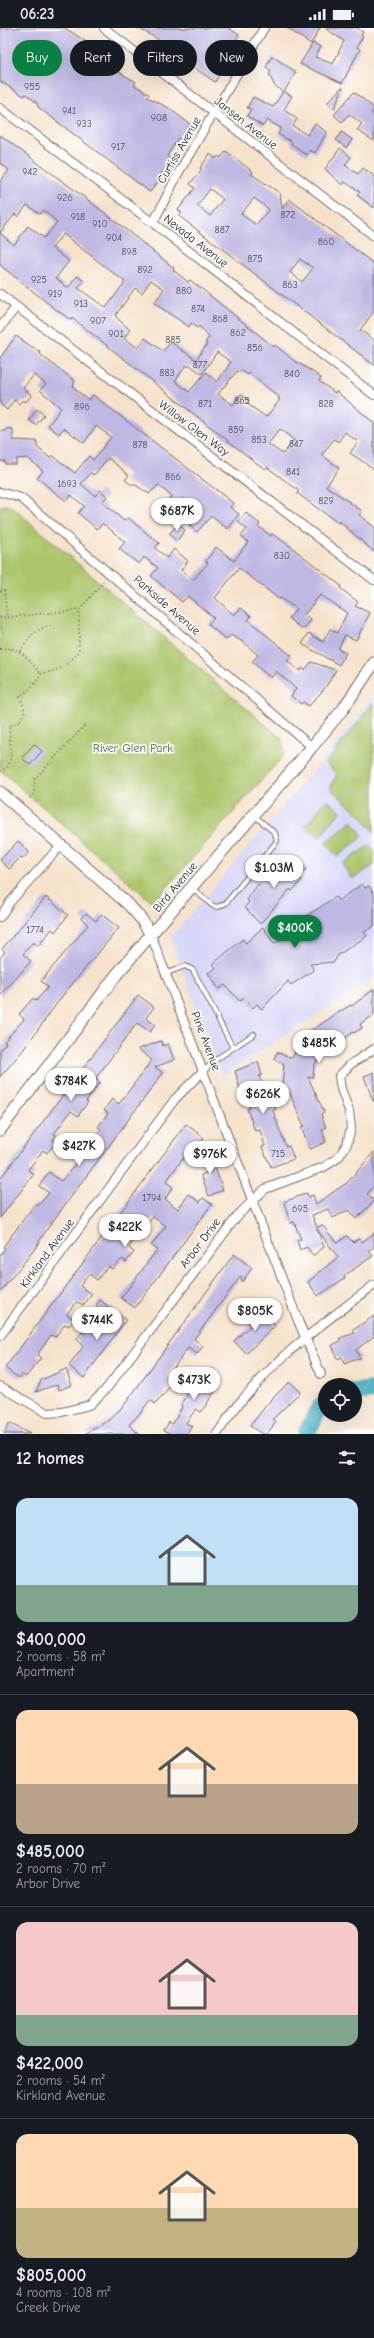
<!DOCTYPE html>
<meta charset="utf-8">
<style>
body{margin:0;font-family:"Comic Neue",sans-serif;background:#20242c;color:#f1f3f6;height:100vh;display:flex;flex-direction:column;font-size:15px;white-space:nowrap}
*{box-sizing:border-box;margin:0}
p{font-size:13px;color:#9ea1a6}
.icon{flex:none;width:22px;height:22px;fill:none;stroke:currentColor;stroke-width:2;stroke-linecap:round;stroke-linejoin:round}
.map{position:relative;height:1406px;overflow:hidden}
.drawer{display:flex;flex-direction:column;background:#171b24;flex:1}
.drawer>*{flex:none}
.guide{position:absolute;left:12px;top:12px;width:350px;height:36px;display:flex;gap:8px}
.fabs{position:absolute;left:318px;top:1350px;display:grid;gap:8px}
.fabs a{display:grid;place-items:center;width:44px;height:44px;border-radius:50%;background:#171b24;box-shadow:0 4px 16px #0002;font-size:20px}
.price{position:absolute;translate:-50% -34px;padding:0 9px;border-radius:14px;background:#fff;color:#222;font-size:13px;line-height:26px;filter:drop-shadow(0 1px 2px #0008)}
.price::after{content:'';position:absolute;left:50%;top:24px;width:12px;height:9px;margin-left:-6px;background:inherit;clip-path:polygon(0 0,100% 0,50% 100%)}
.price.on{background:#0b8043;color:#fff}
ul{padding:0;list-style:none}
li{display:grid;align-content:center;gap:8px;height:212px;padding:0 16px}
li+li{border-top:1px solid #363941}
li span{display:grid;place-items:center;height:124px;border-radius:12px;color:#555}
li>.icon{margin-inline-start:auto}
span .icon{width:72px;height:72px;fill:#fffc;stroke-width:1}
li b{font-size:17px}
h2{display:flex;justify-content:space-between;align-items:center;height:48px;padding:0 16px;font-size:17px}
.tag{padding:0 14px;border-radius:18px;background:#171b24;box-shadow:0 4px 16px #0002;font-size:14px;line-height:36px}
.tag.on{background:#0b8043;color:#fff}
.status{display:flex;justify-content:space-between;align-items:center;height:28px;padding:0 20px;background:#171b24;direction:ltr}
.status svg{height:11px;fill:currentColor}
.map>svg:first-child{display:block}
.built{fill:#d7d7f8}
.green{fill:#acc66c;stroke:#6c784c}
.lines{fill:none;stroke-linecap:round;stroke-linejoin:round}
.river{stroke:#3dabbb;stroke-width:18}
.building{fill:#beb8e3;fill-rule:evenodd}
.lane-casing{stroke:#726b63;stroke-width:6}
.street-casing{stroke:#726b63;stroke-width:10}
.secondary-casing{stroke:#726b63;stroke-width:13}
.path{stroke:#726b63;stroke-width:2;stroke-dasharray:1 3;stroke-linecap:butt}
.lane{stroke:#fff;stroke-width:4}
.street{stroke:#fff;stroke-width:8}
.secondary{stroke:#fff;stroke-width:11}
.labels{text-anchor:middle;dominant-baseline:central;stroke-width:3.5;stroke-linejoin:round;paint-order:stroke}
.number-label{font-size:10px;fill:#504e59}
.street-label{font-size:12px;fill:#2b2b2b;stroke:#fff}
.park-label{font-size:12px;fill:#586142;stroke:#fff}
</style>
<div class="status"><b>06:23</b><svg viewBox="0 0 49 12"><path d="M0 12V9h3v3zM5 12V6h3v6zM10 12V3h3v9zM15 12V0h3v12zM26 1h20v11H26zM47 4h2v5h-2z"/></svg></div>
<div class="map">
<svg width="374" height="1406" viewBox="0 0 374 1406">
<rect width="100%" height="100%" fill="#fff"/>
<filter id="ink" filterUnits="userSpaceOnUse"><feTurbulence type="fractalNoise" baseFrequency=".025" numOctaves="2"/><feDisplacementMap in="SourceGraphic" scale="8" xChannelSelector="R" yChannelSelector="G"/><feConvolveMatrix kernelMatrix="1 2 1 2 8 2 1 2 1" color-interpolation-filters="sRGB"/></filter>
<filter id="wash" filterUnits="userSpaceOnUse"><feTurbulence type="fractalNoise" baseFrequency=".012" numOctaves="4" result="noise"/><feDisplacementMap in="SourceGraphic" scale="16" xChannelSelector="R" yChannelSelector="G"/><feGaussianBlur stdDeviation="0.9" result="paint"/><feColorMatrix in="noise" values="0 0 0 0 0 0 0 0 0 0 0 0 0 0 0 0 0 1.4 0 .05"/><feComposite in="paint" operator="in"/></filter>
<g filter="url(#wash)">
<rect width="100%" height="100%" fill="#f6e2cb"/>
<path class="built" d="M374 666V950L222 1048 172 914V908L342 709Z"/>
<path class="green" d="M5 477 12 479 282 711 284 719 283 728 153 875 0 742V478Z
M374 674V804L361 788 330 760 337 746 326 735Z
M327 772 341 783 319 810 305 798Z
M352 793 363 808 337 829 326 815Z
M370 817 374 823V837L352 851 342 836Z"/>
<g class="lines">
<path class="river" d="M355 1364 374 1362
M306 1406 317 1384 325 1374"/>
</g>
<g id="blocks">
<path class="building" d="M0 0H65L85 13 88 16 87 18 100 26 98 29 119 40V44L136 54 134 57 149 66 147 69 167 79 190 96 181 112 178 110 167 128 172 132 160 147 162 149 150 164 38 79 37 75 26 66 24 68 0 53Z
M138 0H229L239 7 221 33 216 45 219 47 215 54 163 18 165 15Z
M287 0H320L311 16Z
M325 0H357L363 4 361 7 363 8 357 19 360 21 342 55 300 36 313 15 321 19 315 29 333 36 344 13Z
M272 28 296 44 284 64 292 68 284 82 297 91 293 98 307 107 315 96 327 104 315 125 310 122 307 127 298 122 299 121 291 116 292 114 278 106 281 100 267 92 264 97 262 98 247 88 251 81 247 80 253 69 273 79 283 64 274 57 270 48V42L266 39Z
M342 59H343L334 81 327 75Z
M354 64 374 80 371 85 374 88V113L357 102 362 96 349 86 342 94 334 87Z
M342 104 352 112 346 120 336 112Z
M0 107 100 181 174 240 173 242 188 254 190 252 198 258 274 319 275 317 293 332 313 344 321 350 319 353 335 365 336 363 374 395V441L350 425 358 414 345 404 338 414 334 411 322 427 339 440 326 458 362 483 359 487 374 499V524L339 493 338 495 305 471 297 465 299 463 267 439 265 441 255 434 72 290 71 292 54 280 0 237V205L14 217 28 198 44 210 57 194 43 182 40 186 27 177 18 189 15 186 0 205V154L9 142 0 135ZM63 206 125 254 106 280 78 260 84 253 77 248 68 260 56 250 69 233 52 220ZM151 252 164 261 154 275 189 299 191 295 197 300 199 298 209 309 205 315 207 316 196 332 171 314 163 323 145 310 138 320 124 310 130 302 115 288 135 260 142 265ZM217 324 231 334 217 354 206 344 189 364 175 353 186 337 188 339 190 337 202 346ZM241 342 248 347 249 345 279 369 278 371 280 372 266 389 246 375 249 372 241 366 233 377 218 366 237 343 239 345ZM280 401 294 412 283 426 268 416Z
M340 120 351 129 345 137 358 146 363 140 374 148V180L357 167 360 164 345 154 342 157 325 141Z
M226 123 253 144 251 146 280 165 282 181 289 171 374 236V283L360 302 374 312V337L179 188 182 185 178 182 195 160 190 156 202 141 200 140 210 126 216 131 218 128 221 130ZM210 161 223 171 210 188 197 178ZM254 170 269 181 256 197 241 186ZM300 231 313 240 302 254 290 244Z
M16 308 41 325 40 326 46 331 75 353 73 358 77 363 89 372 93 367 233 475 230 479 239 486 228 501 211 488 197 504 189 497 200 483 183 470 169 489 161 482 171 468 158 457 149 466 134 456 133 458 125 452 129 447 110 431H107L94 447 91 445 81 456 95 468 100 462 107 468 102 474 124 493 128 490 159 515 155 520 167 530 174 521 188 533 181 542 193 552 208 535 206 533 216 519 234 533 248 514 241 508 247 501 238 494 246 485 260 496 258 498 271 508 272 506 290 518 341 558 340 560 358 574 355 578 370 585 356 612 345 607 338 621 346 625 339 637 302 616 309 605 323 614 330 601 337 605 347 585 320 567 304 587 311 592 303 602 289 590 296 581 280 570 279 571 239 540 215 570 234 587 241 580 251 588 248 592 292 628 287 633 300 643 302 640 305 642 311 634 336 642 325 660 309 678 303 674 301 676 291 668 296 661 276 643 271 650 252 634 258 627 243 614 231 607 226 612 208 596 214 590 188 568 182 574 151 548 158 540 144 529 139 536 119 521 125 514 105 497 102 496 97 501 78 485 84 478 71 467 66 473 37 450 43 443 28 430 16 431V436H5V433H0V403H6V401H13V412L37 413V419L50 430 52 427 75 445 89 428 93 432 111 409 96 398 84 415 64 400 59 406 48 398 61 380 40 362 46 356 34 347 23 360 32 367 26 374 23 372 19 376 14 372 7 382 0 376V330Z
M37 381 44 387 36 397 29 392Z
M178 496 185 502 177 513 169 506Z
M34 716 42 723 30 737 22 730Z
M18 813 29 824 23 831 21 829 9 841 0 832Z
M287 832 292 836 295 832 306 841 298 850 302 852 292 863 290 861 260 896 245 879 249 874 247 872 258 856 260 857 271 845 268 842 274 836 277 838Z
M362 856 365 860 369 858 374 866V898L364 904 367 908 338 927 334 934 310 936 314 942 291 957 288 953 262 981 257 976 253 980 244 970 240 973 225 957 219 961 208 945 216 940 213 936 227 924 243 911 246 915 263 899 274 916 297 900 294 896 331 872 336 869 338 873Z
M46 869 68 887 55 904 52 901 38 918 33 914 23 926 31 933 0 968V930L5 924 2 921Z
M86 885 96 893 101 886 119 900 63 967 23 1022 0 1049V1022L6 1015 4 1014 24 991 19 986 33 970 36 973 48 959 41 953 88 897 81 890Z
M374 961V987L360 996 362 1000 354 1005 353 1004 332 1020 327 1013 314 1038 313 1049H308L324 1084 321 1086 326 1100 322 1102 326 1114 310 1121 301 1099 304 1098 288 1061 282 1060 284 1036 274 1031 277 1024 292 1030 306 1004 308 1005 336 986 351 977 352 978Z
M138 967 154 979 146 990 155 997 150 1004 137 995 95 1051 100 1054 86 1073 88 1074 78 1088 71 1083 54 1106 56 1107 53 1112 56 1114 47 1125 43 1122 28 1142 34 1146 0 1190V1151Z
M161 1013 163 1018 168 1016 174 1032 155 1039 163 1045 47 1201 34 1222 0 1264V1227L5 1220 3 1219 35 1176 38 1178 49 1165 39 1158 49 1144 61 1153 69 1144 84 1124 78 1119 85 1110 91 1114 101 1101 98 1099 108 1085 104 1082 112 1071 119 1076 152 1032 138 1021Z
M258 1034 262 1047 259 1048 267 1069 271 1067 276 1081 273 1082 278 1098 286 1119 289 1118 294 1131 271 1139 262 1119 265 1118 260 1102 255 1103 247 1081 250 1080 244 1064 241 1065 235 1043Z
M374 1044V1073H373L364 1048Z
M186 1096 204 1110 191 1127 188 1124 172 1145 166 1154 173 1159 165 1171 178 1181 189 1166 200 1174 203 1170 212 1176 135 1280 121 1270 157 1222 151 1218 166 1198 153 1189 148 1195 143 1191 129 1210 133 1213 129 1220 134 1224 126 1234 122 1231 112 1241 108 1238 97 1252 89 1246 80 1258 92 1266 84 1277 76 1274 67 1286 74 1292 69 1298 65 1296 55 1309 51 1307 37 1327 41 1330 26 1349 22 1346 19 1350 5 1340Z
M374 1124V1158L367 1166 374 1173 356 1191 348 1182 333 1190 328 1181 312 1187 317 1200 322 1197 337 1215 347 1208 353 1214 359 1210 362 1214 374 1205V1219L369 1223 373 1228 344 1248 345 1250 318 1268 308 1254 338 1229 317 1201 324 1219 313 1228 307 1219 300 1222 297 1212 301 1211 294 1194 290 1195 284 1174 307 1165 308 1169 313 1167 316 1176 348 1154Z
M213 1127 214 1137 223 1162 209 1168 201 1147 211 1143 192 1128Z
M234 1226 252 1240 242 1254 241 1248 194 1311 203 1318 197 1326 188 1320 167 1348 174 1353 163 1368 155 1376 150 1372 141 1384 129 1397 139 1406H85L111 1391 125 1376Z
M100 1272 126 1292 84 1350 69 1338 83 1319 77 1311 82 1304 84 1306 89 1300 96 1305 108 1288 96 1277Z
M262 1282 275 1298 246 1326 234 1313 251 1297 248 1294Z
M374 1288V1308L356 1322 360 1330 344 1336 342 1329 337 1331 332 1317 341 1313 340 1310 355 1305 353 1302Z
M211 1340 220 1346 217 1351 221 1354 201 1384 196 1381 186 1395 192 1398 187 1406H172L164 1402 169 1394 173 1396 182 1379 181 1377 189 1365 182 1360 191 1348 200 1355Z
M66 1341 72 1357 59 1362 58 1356 36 1364 41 1352Z
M289 1354 300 1364 273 1391 276 1394 267 1406H262L250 1398 268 1375Z
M9 1395 30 1406H4Z"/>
</g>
</g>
<g filter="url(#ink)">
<use href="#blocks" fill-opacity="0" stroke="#726b63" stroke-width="1"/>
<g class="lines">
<g class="lane-casing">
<path id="lane" d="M192 860 213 878 218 879 226 875 277 813 275 805 255 788
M165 946 185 938 193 942 233 1020
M204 1043 215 1032 254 1006"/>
</g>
<g class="street-casing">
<path id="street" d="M104 0 374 208
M0 80 153 195 374 367
M153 195 180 142 264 0
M0 266 374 552
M0 300 16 279
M0 464 21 470 312 719
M0 889 10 874 61 817
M151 907 299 1295 321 1346
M0 1308 175 1071 203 1043
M0 1358 47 1385 62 1384 89 1377 107 1360 238 1187 265 1161 324 1139 338 1130 347 1116 351 1100 349 1083 341 1061 339 1048 351 1036 374 1021
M217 1406C257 1343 315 1301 374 1257"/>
</g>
<g class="secondary-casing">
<path id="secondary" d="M0 764 128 876 142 892 151 907
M0 1102 117 946 312 719 343 681 374 635"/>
</g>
<path class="path" d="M0 563 4 562 7 588
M0 590 79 582
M0 621C20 617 29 632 41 646
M20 623C28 611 37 599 51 598
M0 743 7 740 11 730 9 698 19 694 25 683 20 669 34 657 41 646 63 640 79 624V582L105 552
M30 770 34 765 35 751 85 697"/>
<use href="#lane" class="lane"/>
<use href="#street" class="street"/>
<use href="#secondary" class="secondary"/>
</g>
</g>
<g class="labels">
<g class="number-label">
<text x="32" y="59">955</text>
<text x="69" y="83">941</text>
<text x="159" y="90">908</text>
<text x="84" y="96">933</text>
<text x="118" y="119">917</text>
<text x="30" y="144">942</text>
<text x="65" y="170">926</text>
<text x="288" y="187">872</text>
<text x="78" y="189">918</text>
<text x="100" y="196">910</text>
<text x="222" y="202">887</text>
<text x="114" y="210">904</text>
<text x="326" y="214">860</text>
<text x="129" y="224">898</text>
<text x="255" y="231">875</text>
<text x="145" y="242">892</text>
<text x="39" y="252">925</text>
<text x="290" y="257">863</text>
<text x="184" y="263">880</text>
<text x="55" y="266">919</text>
<text x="81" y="276">913</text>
<text x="198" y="281">874</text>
<text x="220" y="291">868</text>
<text x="98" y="293">907</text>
<text x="238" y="305">862</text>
<text x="116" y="306">901</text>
<text x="173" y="312">885</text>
<text x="255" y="320">856</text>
<text x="200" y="337">877</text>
<text x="167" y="345">883</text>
<text x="292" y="346">840</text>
<text x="242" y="373">865</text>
<text x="205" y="376">871</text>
<text x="326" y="376">828</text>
<text x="82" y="379">896</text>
<text x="236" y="402">859</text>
<text x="259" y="412">853</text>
<text x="296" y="416">847</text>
<text x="140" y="417">878</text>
<text x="293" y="444">841</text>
<text x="173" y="449">866</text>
<text x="67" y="456">1693</text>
<text x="326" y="473">829</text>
<text x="282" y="528">830</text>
<text x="35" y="902">1774</text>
<text x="278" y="1126">715</text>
<text x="152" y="1170">1794</text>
<text x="300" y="1181">695</text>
</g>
<g class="street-label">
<text transform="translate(246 95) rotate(38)">Jansen Avenue</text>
<text transform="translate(179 122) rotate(-60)">Curtiss Avenue</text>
<text transform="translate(196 213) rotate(38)">Nevada Avenue</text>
<text transform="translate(194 400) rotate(37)">Willow Glen Way</text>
<text transform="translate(167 577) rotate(41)">Parkside Avenue</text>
<text transform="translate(175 859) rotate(-50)">Bird Avenue</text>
<text transform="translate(206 1013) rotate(69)">Pine Avenue</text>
<text transform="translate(200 1215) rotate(-53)">Arbor Drive</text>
<text transform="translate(47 1225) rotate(-54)">Kirkland Avenue</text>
</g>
<g class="park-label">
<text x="133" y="720">River Glen Park</text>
</g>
</g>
</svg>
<div class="fabs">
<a><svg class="icon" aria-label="locate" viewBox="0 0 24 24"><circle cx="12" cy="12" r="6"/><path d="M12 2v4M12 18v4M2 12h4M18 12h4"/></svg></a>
</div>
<b class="price" style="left:177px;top:504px">$687K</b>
<b class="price" style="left:274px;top:861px">$1.03M</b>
<b class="price on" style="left:295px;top:921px">$400K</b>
<b class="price" style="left:319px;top:1036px">$485K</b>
<b class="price" style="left:71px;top:1074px">$784K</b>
<b class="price" style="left:263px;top:1087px">$626K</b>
<b class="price" style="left:79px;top:1139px">$427K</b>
<b class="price" style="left:210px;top:1147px">$976K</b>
<b class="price" style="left:125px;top:1220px">$422K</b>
<b class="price" style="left:255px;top:1304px">$805K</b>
<b class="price" style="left:97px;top:1313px">$744K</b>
<b class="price" style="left:194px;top:1373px">$473K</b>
<div class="guide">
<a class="tag on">Buy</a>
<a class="tag">Rent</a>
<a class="tag">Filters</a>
<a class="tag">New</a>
</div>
</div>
<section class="drawer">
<h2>12 homes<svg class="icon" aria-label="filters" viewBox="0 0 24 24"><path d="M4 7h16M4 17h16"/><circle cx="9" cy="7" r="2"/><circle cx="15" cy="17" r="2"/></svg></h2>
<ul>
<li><span style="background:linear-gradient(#bfe0f5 70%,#7fa58c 0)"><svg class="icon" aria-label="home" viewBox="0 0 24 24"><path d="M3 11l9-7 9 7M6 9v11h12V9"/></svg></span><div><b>$400,000</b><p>2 rooms · 58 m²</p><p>Apartment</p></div></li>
<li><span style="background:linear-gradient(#ffd9b3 60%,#b9a48a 0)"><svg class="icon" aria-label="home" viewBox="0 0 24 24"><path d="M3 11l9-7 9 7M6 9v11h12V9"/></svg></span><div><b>$485,000</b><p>2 rooms · 70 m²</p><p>Arbor Drive</p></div></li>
<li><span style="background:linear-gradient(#f6c9c9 75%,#7fa58c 0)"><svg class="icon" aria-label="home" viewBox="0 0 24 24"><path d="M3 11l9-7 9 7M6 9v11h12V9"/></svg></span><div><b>$422,000</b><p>2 rooms · 54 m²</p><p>Kirkland Avenue</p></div></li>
<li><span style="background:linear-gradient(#ffd9b3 60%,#c2b280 0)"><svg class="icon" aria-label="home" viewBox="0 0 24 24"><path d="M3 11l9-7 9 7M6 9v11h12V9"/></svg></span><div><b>$805,000</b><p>4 rooms · 108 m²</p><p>Creek Drive</p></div></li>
</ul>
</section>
